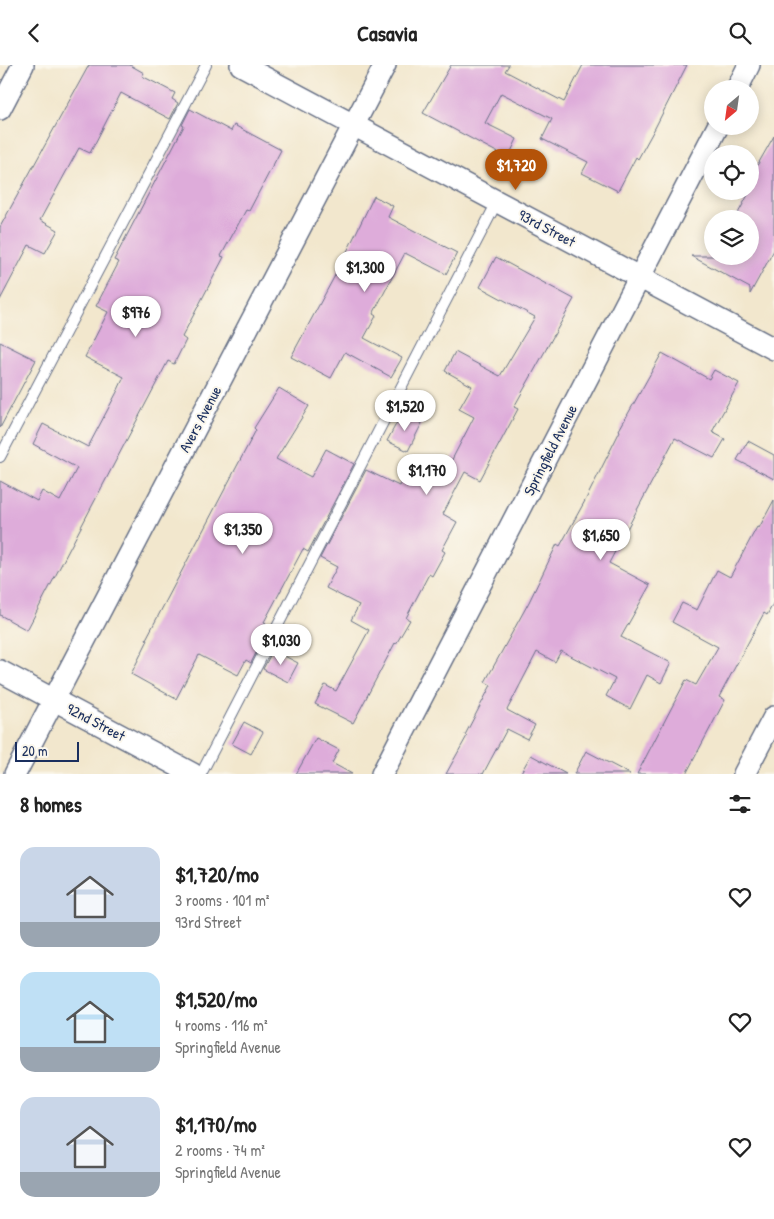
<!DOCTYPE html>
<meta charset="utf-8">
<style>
body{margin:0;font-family:"Patrick Hand",sans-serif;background:#f2f2f2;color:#222;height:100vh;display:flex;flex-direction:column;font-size:19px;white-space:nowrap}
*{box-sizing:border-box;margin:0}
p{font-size:16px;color:#767676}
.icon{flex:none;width:28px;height:28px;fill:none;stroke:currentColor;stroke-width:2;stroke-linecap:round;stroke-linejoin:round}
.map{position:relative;height:709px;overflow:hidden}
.drawer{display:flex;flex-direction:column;background:#fff;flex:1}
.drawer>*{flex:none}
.needle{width:32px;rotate:209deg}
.tools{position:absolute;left:704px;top:15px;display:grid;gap:10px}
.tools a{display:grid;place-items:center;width:55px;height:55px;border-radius:50%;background:#fff;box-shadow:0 2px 12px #0003;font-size:25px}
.scale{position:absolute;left:15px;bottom:12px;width:64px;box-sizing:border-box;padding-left:5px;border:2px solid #1b2f5e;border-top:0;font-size:14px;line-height:18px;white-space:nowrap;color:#1b2f5e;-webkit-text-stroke:4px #fbf7ec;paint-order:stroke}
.price{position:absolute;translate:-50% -42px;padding:0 11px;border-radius:18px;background:#fff;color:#222;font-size:16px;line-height:32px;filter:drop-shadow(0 1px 2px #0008)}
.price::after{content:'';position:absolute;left:50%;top:30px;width:15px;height:11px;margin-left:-8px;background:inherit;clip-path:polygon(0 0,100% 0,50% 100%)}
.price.current{background:#b45309;color:#fff}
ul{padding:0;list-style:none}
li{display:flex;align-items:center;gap:15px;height:125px;padding:0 20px}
li span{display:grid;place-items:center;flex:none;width:140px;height:100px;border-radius:15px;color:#555}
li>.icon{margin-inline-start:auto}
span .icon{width:60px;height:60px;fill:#fffc;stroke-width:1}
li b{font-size:21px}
h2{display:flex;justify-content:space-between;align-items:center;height:60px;padding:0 20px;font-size:21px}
header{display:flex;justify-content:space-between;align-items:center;height:65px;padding:0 20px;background:#fff;font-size:22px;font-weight:700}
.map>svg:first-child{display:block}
.building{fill:#deacda}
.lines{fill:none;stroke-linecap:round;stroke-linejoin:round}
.service-casing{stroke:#666f85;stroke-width:12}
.minor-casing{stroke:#666f85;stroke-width:24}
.service{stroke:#fff;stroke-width:10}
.minor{stroke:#fff;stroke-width:21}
.labels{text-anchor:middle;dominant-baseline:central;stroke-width:4;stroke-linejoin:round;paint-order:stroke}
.street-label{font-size:15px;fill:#1b2f5e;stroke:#fbf7ec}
</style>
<header><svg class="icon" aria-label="back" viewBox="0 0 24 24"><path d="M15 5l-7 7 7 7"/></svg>Casavia<svg class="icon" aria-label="search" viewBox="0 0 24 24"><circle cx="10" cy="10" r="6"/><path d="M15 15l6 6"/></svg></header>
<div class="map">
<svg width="774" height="709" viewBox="0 0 774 709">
<rect width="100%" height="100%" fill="#fbf7ec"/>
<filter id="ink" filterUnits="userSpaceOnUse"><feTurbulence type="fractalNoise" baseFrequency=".02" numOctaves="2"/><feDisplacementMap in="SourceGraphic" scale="10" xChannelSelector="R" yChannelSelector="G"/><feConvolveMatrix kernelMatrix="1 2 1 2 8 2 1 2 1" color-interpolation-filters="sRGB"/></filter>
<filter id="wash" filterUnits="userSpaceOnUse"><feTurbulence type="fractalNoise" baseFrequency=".0096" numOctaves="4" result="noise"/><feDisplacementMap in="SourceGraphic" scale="20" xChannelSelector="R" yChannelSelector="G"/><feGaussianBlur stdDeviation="1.12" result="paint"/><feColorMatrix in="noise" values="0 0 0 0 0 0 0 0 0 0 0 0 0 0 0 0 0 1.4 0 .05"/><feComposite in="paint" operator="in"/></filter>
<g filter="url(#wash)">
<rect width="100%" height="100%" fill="#f2e7cd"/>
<g id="blocks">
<path class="building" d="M89 0H130L144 8 142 11 175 28 172 34 178 38 170 54 121 28 90 88 79 83 40 155 58 165 45 188 29 180 0 235V162Z
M451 0H509L505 6 564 37 583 0H687L655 63 638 94 636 92 618 126 582 108 588 97 542 74 552 54 501 28 485 58 517 74 508 93 423 48Z
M190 44 231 66 234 60 281 85 249 146 246 145 221 191 224 192 182 272 186 275 174 299 168 296 27 565 0 550V416L37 436 42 426 60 436 77 403 33 379 43 359 88 382 117 327 124 312 85 292 108 247 96 241 119 197 114 195 184 61 182 60Z
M774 71V185L750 229V223L691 191H750V154H735L750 126V113Z
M374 131 393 141 388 152 457 188 446 209 405 188 373 249 376 251 364 273 402 293 391 312 345 287 331 313 291 292 339 203Z
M496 192 574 234 514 342 518 344 480 415 465 407 443 449 457 457 442 485 445 487 432 511 429 509 406 553 410 555 396 579 395 578 353 658 315 639 325 620 336 626 369 565 351 555 359 540 326 523 337 502 320 493 366 405 399 421 411 398 442 414 474 352 459 344 472 321 445 306 455 287 500 311 535 252 480 222Z
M0 277 36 295 0 363Z
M662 288 709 314 714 305 739 318 712 367 725 374 714 393 675 373 609 498 650 520 621 572 671 598 661 618 647 610 630 644 606 631 615 614 561 586 555 597 537 587 507 645 535 660 527 674 507 664 483 709H446L467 671 465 670 491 620 485 617 529 537 557 479 560 481 586 434 620 366 619 365Z
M279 323 309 341 276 394 311 412 326 384 354 399 308 487 303 484 264 557 266 558 257 576 261 578 251 598 246 595 238 610 199 590 176 634 131 609 148 575 146 574 256 365 254 363Z
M402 348 422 358 408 386 387 376Z
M748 376 774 390V414L737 395Z
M774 435V537L767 550 764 548 719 632 725 635 686 709H637L686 615 696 620 718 582 672 557 682 538 697 545 717 505 730 512 757 462 759 463Z
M273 585 298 598 288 617 263 604Z
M244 657 263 667 251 689 232 679Z
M316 673 339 685 332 698 352 709H296Z
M586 686 630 709H574Z
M531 690 566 709H520Z"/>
</g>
</g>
<g filter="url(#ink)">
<use href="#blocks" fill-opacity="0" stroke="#666f85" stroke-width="1"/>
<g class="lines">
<g class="service-casing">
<path id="service" d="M0 392 206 0
M201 709 497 137"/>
</g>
<g class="minor-casing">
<path id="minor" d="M241 0 774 284
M737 24 749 0
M0 44 23 0
M0 606 193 709
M15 709 385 0
M382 709 718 61
M744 709 774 652"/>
</g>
<use href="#service" class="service"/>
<use href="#minor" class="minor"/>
</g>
</g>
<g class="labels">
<g class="street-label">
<text transform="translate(547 163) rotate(28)">93rd Street</text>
<text transform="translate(200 354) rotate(-62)">Avers Avenue</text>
<text transform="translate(550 385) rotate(-63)">Springfield Avenue</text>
<text transform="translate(96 657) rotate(28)">92nd Street</text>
</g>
</g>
</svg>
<div class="tools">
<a><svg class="needle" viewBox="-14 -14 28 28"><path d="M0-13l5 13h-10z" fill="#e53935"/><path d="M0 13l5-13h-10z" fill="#767676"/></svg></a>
<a><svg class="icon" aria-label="locate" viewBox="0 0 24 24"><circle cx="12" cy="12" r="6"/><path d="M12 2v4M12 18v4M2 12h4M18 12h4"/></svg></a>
<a><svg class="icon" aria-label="layers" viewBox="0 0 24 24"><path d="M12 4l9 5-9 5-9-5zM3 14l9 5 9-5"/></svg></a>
</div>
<div class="scale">20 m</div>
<b class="price current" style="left:516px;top:126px">$1,720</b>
<b class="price" style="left:365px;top:228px">$1,300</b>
<b class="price" style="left:136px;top:273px">$976</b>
<b class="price" style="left:405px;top:367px">$1,520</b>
<b class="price" style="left:427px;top:431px">$1,170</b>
<b class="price" style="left:243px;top:490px">$1,350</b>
<b class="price" style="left:601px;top:496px">$1,650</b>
<b class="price" style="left:281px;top:601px">$1,030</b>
</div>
<section class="drawer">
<h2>8 homes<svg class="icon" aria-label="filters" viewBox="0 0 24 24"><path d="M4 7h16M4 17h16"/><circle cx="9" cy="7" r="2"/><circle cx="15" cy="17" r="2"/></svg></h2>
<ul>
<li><span style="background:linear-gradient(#c9d6e8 75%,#9aa5b1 0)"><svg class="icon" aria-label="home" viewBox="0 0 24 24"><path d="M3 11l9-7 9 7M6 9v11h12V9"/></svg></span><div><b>$1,720/mo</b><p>3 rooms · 101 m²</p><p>93rd Street</p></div><svg class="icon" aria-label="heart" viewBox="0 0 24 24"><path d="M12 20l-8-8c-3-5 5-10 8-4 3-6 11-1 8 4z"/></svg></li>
<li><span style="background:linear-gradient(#bfe0f5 75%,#9aa5b1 0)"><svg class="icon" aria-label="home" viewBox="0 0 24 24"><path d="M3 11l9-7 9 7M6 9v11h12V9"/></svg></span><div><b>$1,520/mo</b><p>4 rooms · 116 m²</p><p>Springfield Avenue</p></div><svg class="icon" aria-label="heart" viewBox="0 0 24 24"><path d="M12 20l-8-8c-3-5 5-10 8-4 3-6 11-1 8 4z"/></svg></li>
<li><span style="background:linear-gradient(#c9d6e8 75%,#9aa5b1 0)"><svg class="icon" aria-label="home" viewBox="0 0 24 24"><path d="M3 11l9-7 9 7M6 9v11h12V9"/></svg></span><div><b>$1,170/mo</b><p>2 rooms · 74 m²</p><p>Springfield Avenue</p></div><svg class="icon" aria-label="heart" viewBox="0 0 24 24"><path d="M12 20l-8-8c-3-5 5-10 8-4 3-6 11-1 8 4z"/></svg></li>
</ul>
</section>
